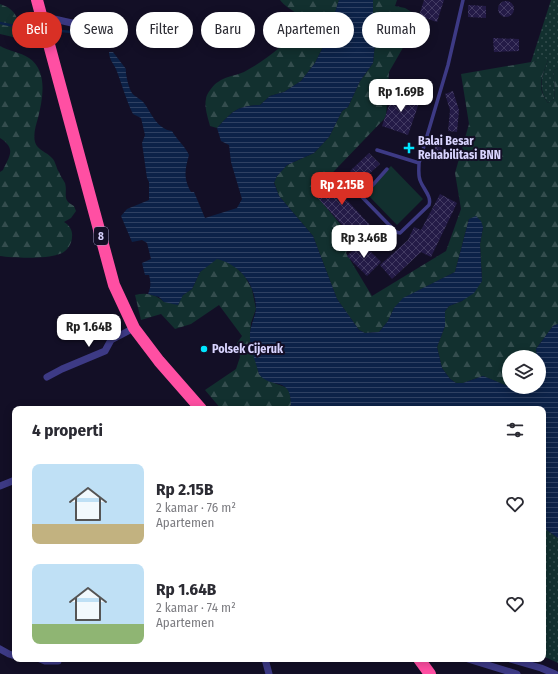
<!DOCTYPE html>
<html lang="id">
<meta charset="utf-8">
<style>
body{margin:0;font-family:"Fira Sans Condensed",sans-serif;background:#f7f7f7;color:#2b2b33;height:100vh;display:flex;flex-direction:column;font-size:15px;white-space:nowrap}
*{box-sizing:border-box;margin:0}
p{font-size:13px;color:#7c7c81}
.icon{flex:none;width:22px;height:22px;fill:none;stroke:currentColor;stroke-width:2;stroke-linecap:round;stroke-linejoin:round}
.map{position:relative;flex:1;overflow:hidden}
.panel{position:absolute;left:12px;top:406px;width:534px;height:256px;display:flex;flex-direction:column;background:#fff;border-radius:8px;box-shadow:0 2px 10px #0003}
.panel>*{flex:none}
.hud{position:absolute;left:12px;top:12px;width:534px;height:36px;display:flex;gap:8px}
.tools{position:absolute;left:502px;top:350px;display:grid;gap:8px}
.tools a{display:grid;place-items:center;width:44px;height:44px;border-radius:50%;background:#fff;box-shadow:0 2px 10px #0003;font-size:20px}
.price{position:absolute;translate:-50% -34px;padding:0 9px;border-radius:8px;background:#fff;color:#222;font-size:13px;line-height:26px;filter:drop-shadow(0 1px 2px #0008)}
.price::after{content:'';position:absolute;left:50%;top:24px;width:12px;height:9px;margin-left:-6px;background:inherit;clip-path:polygon(0 0,100% 0,50% 100%)}
.price.current{background:#d93025;color:#fff}
ul{padding:0;list-style:none}
li{display:flex;align-items:center;gap:12px;height:100px;padding:0 20px}
li span{display:grid;place-items:center;flex:none;width:112px;height:80px;border-radius:8px;color:#555}
li>.icon{margin-inline-start:auto}
span .icon{width:48px;height:48px;fill:#fffc;stroke-width:1}
li b{font-size:17px}
h2{display:flex;justify-content:space-between;align-items:center;height:48px;padding:0 20px;font-size:17px}
.pill{padding:0 14px;border-radius:18px;background:#fff;box-shadow:0 2px 10px #0003;font-size:14px;line-height:36px}
.pill.current{background:#d93025;color:#fff}
.map>svg:first-child{display:block}
.green{fill:url(#green-dots)}
.forest{fill:url(#forest-firs)}
.pitch{fill:#12302f}
.water{fill:url(#water-rules)}
.lines{fill:none;stroke-linecap:round;stroke-linejoin:round}
.stream{stroke:#0c2248;stroke-width:2.5}
.building{fill:url(#building-cross-hatch)}
.lane{stroke:#3d3a85;stroke-width:3.5}
.street{stroke:#3d3a85;stroke-width:7}
.highway{stroke:#ff4fa3;stroke-width:12}
.poi-dot{fill:#00e5ff;stroke:#130f26;stroke-width:1.5}
.labels{text-anchor:middle;dominant-baseline:central;stroke-width:4;stroke-linejoin:round;paint-order:stroke}
.shield{fill:#130f26;stroke:#9e99be;stroke-width:1}
.shield-label{font-size:11px;font-weight:bold;fill:#d9d4ff}
.poi-label{font-size:12px;font-weight:bold;fill:#d9d4ff;stroke:#130f26;text-anchor:start}
</style>
<div class="map">
<svg width="558" height="674" viewBox="0 0 558 674">
<defs>
<pattern id="green-dots" width="8" height="8" patternUnits="userSpaceOnUse"><rect width="8" height="8" fill="#12302f"/><path d="M2 2h.1M6 6h.1" fill="none" stroke="#344d4e" stroke-width="1.8" stroke-linecap="round"/></pattern>
<pattern id="forest-firs" width="22" height="20" patternUnits="userSpaceOnUse"><rect width="22" height="20" fill="#12302f"/><path d="M5 1l3.5 6h-7zM16 11l3.5 6h-7z" fill="#344d4e"/></pattern>
<pattern id="water-rules" width="6" height="5" patternUnits="userSpaceOnUse"><rect width="6" height="5" fill="#0c2248"/><path d="M0 2.5h6" fill="none" stroke="#2f4163"/></pattern>
<pattern id="building-cross-hatch" width="8" height="8" patternUnits="userSpaceOnUse"><rect width="8" height="8" fill="#241b47"/><path d="M0 0l8 8M0 8l8-8" fill="none" stroke="#433b63"/></pattern>
</defs>
<rect width="100%" height="100%" fill="#130f26"/>
<path class="green" d="M551 0H558V68L554 70C553 80 556 89 554 99L548 103C537 87 542 77 548 60L531 62Z
M543 524 547 530 558 538V663L543 656Z"/>
<path class="forest" d="M280 0H339L326 41 315 63 301 81 284 92 270 96 260 105C236 106 233 111 217 128L210 126C208 118 204 107 206 99 206 94 214 84 218 82 226 76 235 76 244 72 265 61 286 44 301 26 298 8 289 12 280 0Z
M373 0H397L395 6 405 8 415 14 408 39 389 72 386 117 314 192 353 240 346 253 372 296 446 251 461 209 455 173 469 124 461 74 537 61 540 57H544L548 60C542 77 536 87 548 103L554 99C556 89 553 80 554 70L558 68V324L553 326 536 349 537 357H509V387L483 376 463 383H456L450 379 442 368 437 347 445 326V311L449 306 462 301 482 281 480 244 483 227 469 219 455 272 404 298 394 308 388 321 379 332 365 333 359 330 337 299 313 236 279 196 274 182 277 176 287 165 314 153 329 137 342 111 348 107 360 81 373 63 376 33 373 18Z
M0 4C16 9 20 19 17 35L13 37 0 34Z
M0 46C9 51 20 52 29 58 48 71 43 98 38 118 36 125 33 134 35 142 37 150 47 152 52 158 56 162 56 168 59 172 60 176 63 179 65 183 68 193 61 200 74 206L76 211 71 218 64 222C69 225 73 230 72 237 72 242 69 248 65 251 55 260 14 258 0 256V172L3 170C9 156 17 149 0 138Z
M217 258 231 263 244 275 252 289 256 309 251 323 250 338 259 374C262 376 266 379 270 381 285 389 291 383 291 405L287 409H221L205 390 236 369 240 357 237 343 242 336 219 305 191 324 175 329 161 314 141 320 135 295C146 292 156 294 164 302L183 295 192 289 200 272Z"/>
<path class="pitch" d="M391 166 423 199 397 225 365 192Z"/>
<path class="water" d="M339 0H373V18L376 33 373 63 360 81 348 107 342 111 329 137 314 153 287 165 277 176 274 183 279 196 313 236 337 299 359 330 365 333 379 332 388 321 394 308 403 298 455 272 469 219 476 216 481 221 483 227 480 244 482 281 474 293 462 301 449 306 445 311V326L437 347 442 368 450 379 456 383H463L483 376 510 387H539V357H537L536 349 553 326 558 324V538L547 530 543 524V409H287L291 405C291 375 271 390 259 374 256 362 250 349 250 338 249 327 256 316 256 308 255 283 240 265 217 259L200 272 192 289 183 295 178 305 164 302 159 297 148 294C151 287 151 283 149 275H145L142 263 151 259 147 243 142 240 132 242 121 216 127 209 149 200V182L147 178 142 143 145 135 141 118 133 114C126 100 122 84 116 69 113 63 109 59 109 52H113L126 69C125 73 129 89 132 93 135 97 141 99 144 103 152 114 157 129 172 131 177 140 185 146 189 155 185 169 183 178 191 192H194L205 218 237 208 242 199 231 162 229 145 221 141 217 128C233 111 236 106 260 105L270 96 284 92 301 81 315 63 326 41Z"/>
<g class="lines">
<path class="stream" d="M0 23 19 27 41 29
M50 30 93 34"/>
</g>
<path class="building" d="M424 0H444L437 22 419 16Z
M498 9a8 8 0 1 1 16 0a8 8 0 1 1-16 0Z
M468 5 486 6V18L468 17Z
M493 38 519 39V51L494 52Z
M394 91 420 100 408 135 382 126Z
M453 91 459 110 457 132 448 131 450 110 445 94Z
M439 144 444 151 430 161 425 155Z
M369 153 380 164 360 182 350 171Z
M335 174 350 189 343 196 370 225 355 239 315 195Z
M440 194 457 203 431 257 421 252 392 279 380 265 408 240 414 227 421 230Z
M361 242 381 262 367 276 347 256Z"/>
<g class="lines">
<path class="lane" d="M377 150 419 163
M387 169 362 197 396 232 400 233 429 205C432 196 423 189 420 180 418 175 419 169 419 163L448 65 463 0"/>
<path class="street" d="M43 20 54 19 103 30 109 28 111 23
M47 377 62 369 105 351 111 340 134 328
M0 486 15 480
M0 649 9 654 15 656
M40 659 45 661H58
M265 659 269 674
M468 659 517 674
M510 659 541 668 555 674"/>
<path class="highway" d="M37 0 114 285 134 328 159 361 201 409
M419 659 430 674"/>
</g>
<g class="poi-dot">
<path d="M407 142h4v4h4v4h-4v4h-4v-4h-4v-4h4z"/>
<circle cx="204" cy="349" r="4"/>
</g>
<g class="labels">
<rect class="shield" x="94" y="227" width="14" height="18" rx="3"/>
<g class="shield-label">
<text x="101" y="236">8</text>
</g>
<g class="poi-label">
<text x="418" y="141">Balai Besar<tspan x="418" dy="14">Rehabilitasi BNN</tspan></text>
<text x="212" y="349">Polsek Cijeruk</text>
</g>
</g>
</svg>
<div class="tools">
<a><svg class="icon" aria-label="layers" viewBox="0 0 24 24"><path d="M12 4l9 5-9 5-9-5zM3 14l9 5 9-5"/></svg></a>
</div>
<b class="price" style="left:401px;top:113px">Rp 1.69B</b>
<b class="price current" style="left:342px;top:206px">Rp 2.15B</b>
<b class="price" style="left:364px;top:259px">Rp 3.46B</b>
<b class="price" style="left:89px;top:348px">Rp 1.64B</b>
<div class="hud">
<a class="pill current">Beli</a>
<a class="pill">Sewa</a>
<a class="pill">Filter</a>
<a class="pill">Baru</a>
<a class="pill">Apartemen</a>
<a class="pill">Rumah</a>
</div>
<section class="panel">
<h2>4 properti<svg class="icon" aria-label="filters" viewBox="0 0 24 24"><path d="M4 7h16M4 17h16"/><circle cx="9" cy="7" r="2"/><circle cx="15" cy="17" r="2"/></svg></h2>
<ul>
<li><span style="background:linear-gradient(#bfe0f5 75%,#c2b280 0)"><svg class="icon" aria-label="home" viewBox="0 0 24 24"><path d="M3 11l9-7 9 7M6 9v11h12V9"/></svg></span><div><b>Rp 2.15B</b><p>2 kamar · 76 m²</p><p>Apartemen</p></div><svg class="icon" aria-label="heart" viewBox="0 0 24 24"><path d="M12 20l-8-8c-3-5 5-10 8-4 3-6 11-1 8 4z"/></svg></li>
<li><span style="background:linear-gradient(#bfe0f5 75%,#8fb573 0)"><svg class="icon" aria-label="home" viewBox="0 0 24 24"><path d="M3 11l9-7 9 7M6 9v11h12V9"/></svg></span><div><b>Rp 1.64B</b><p>2 kamar · 74 m²</p><p>Apartemen</p></div><svg class="icon" aria-label="heart" viewBox="0 0 24 24"><path d="M12 20l-8-8c-3-5 5-10 8-4 3-6 11-1 8 4z"/></svg></li>
</ul>
</section>
</div>
